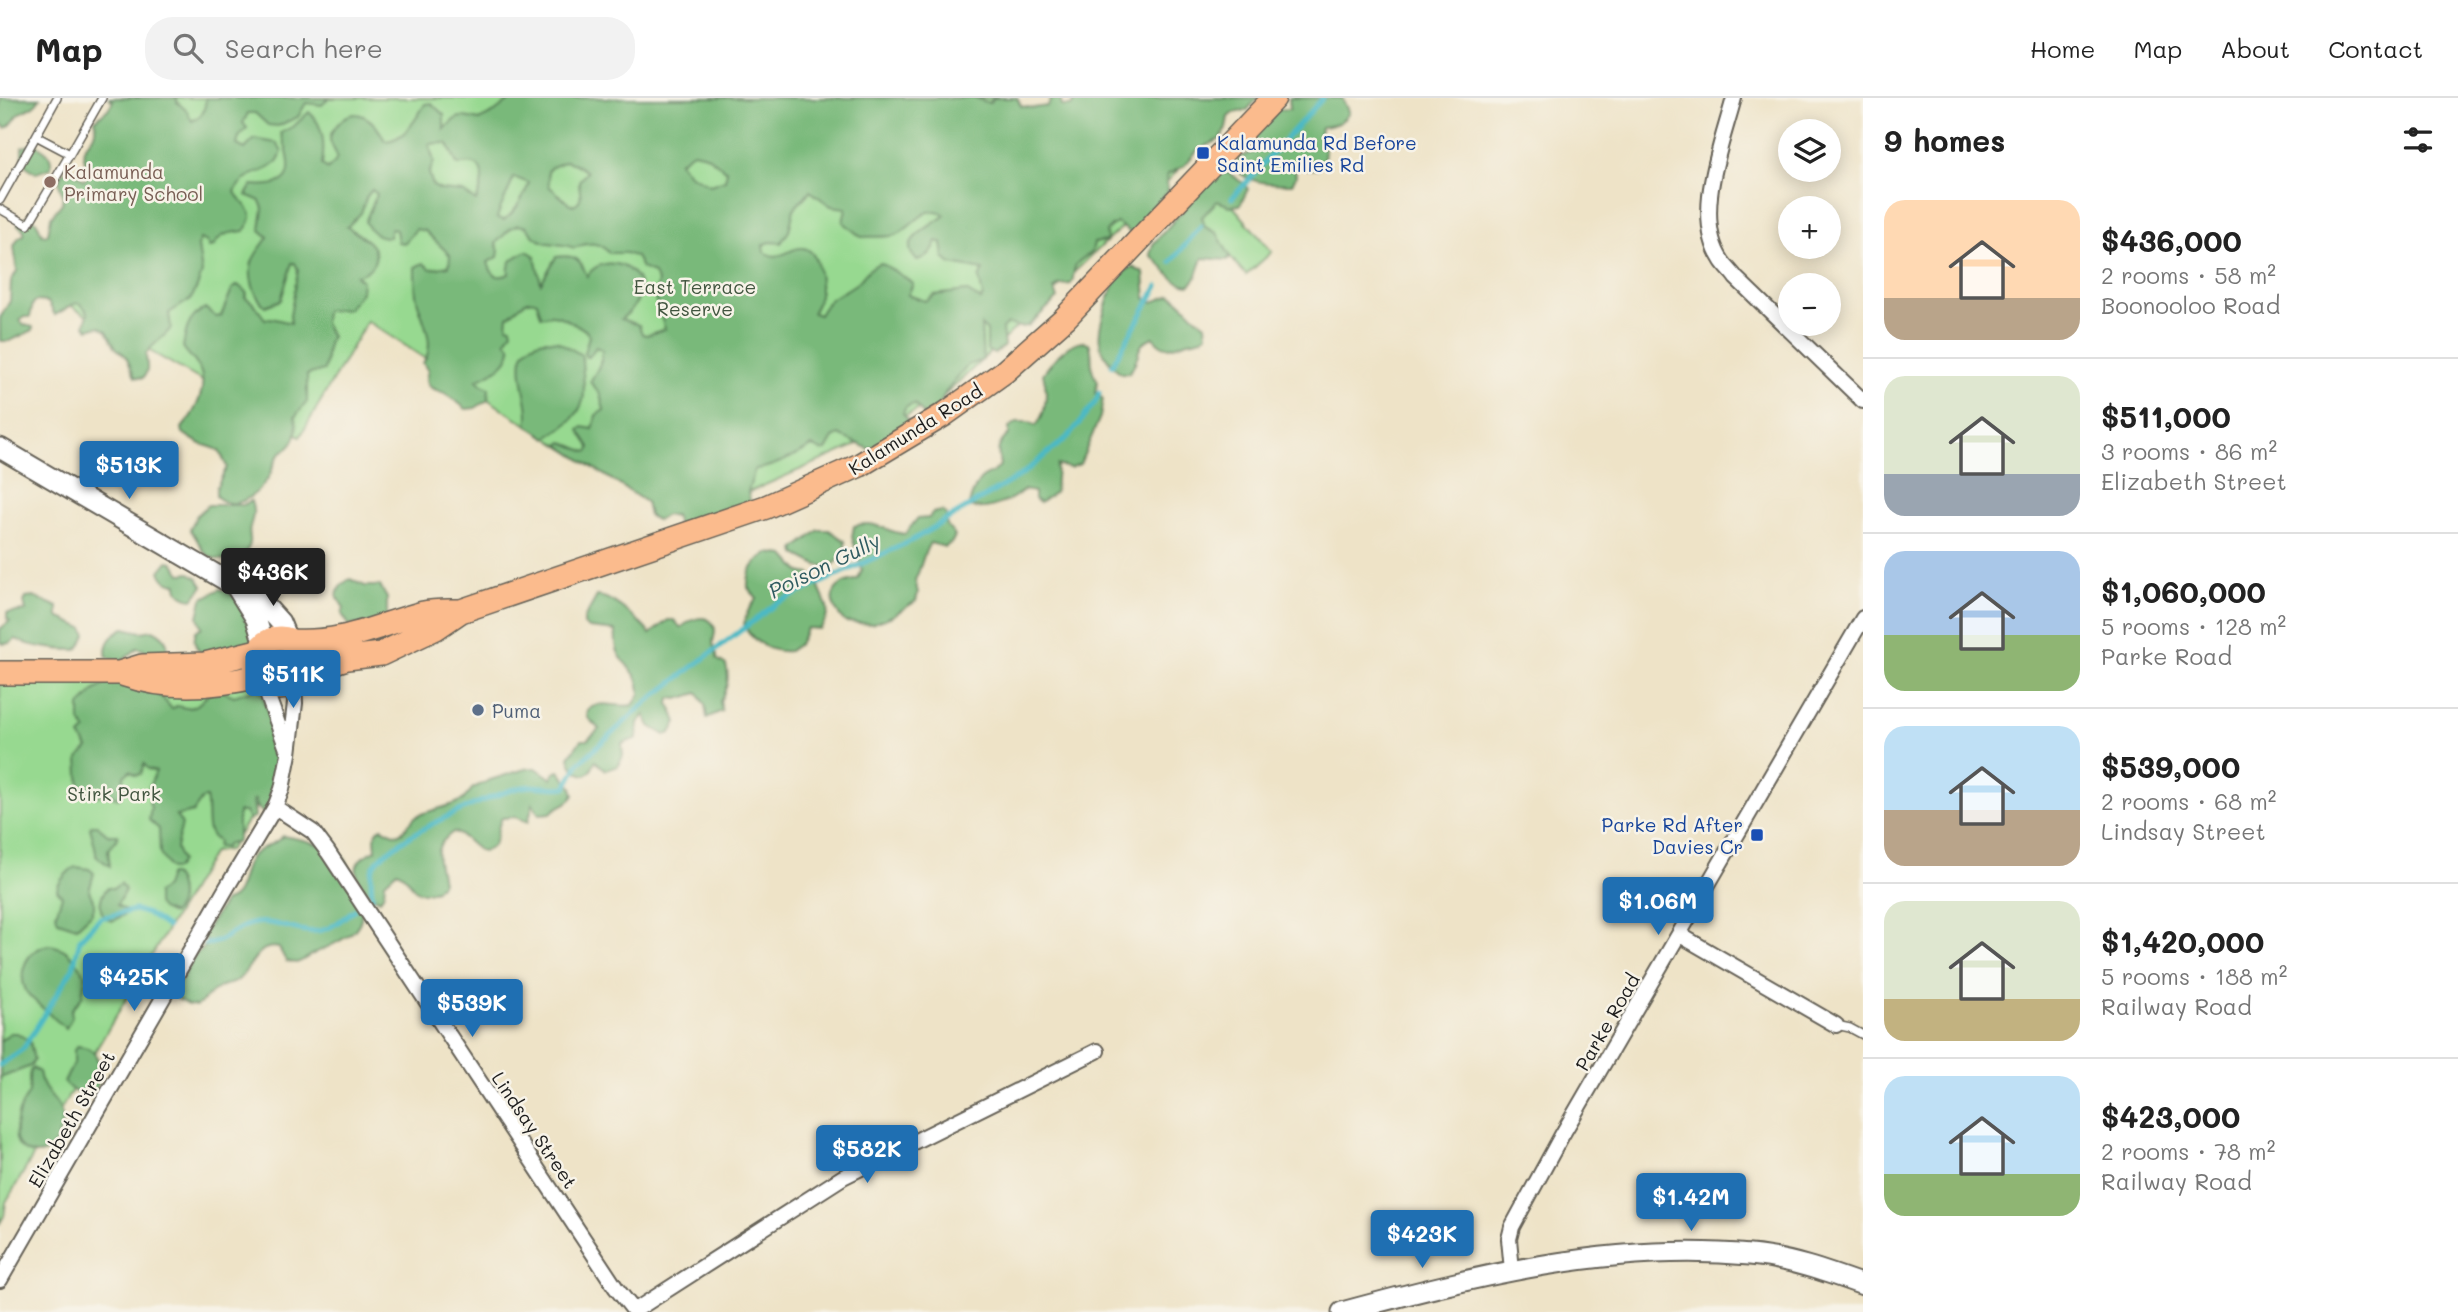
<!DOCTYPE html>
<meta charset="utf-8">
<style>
body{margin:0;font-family:Mali,sans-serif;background:#f2f2f2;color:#222;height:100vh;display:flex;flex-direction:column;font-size:26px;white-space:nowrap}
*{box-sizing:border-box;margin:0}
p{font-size:23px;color:#767676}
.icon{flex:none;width:38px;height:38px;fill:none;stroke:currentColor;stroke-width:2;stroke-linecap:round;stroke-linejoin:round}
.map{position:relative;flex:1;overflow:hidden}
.drawer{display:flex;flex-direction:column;background:#fff;width:595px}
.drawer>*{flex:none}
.tools{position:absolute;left:1778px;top:21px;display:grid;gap:14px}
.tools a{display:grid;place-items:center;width:63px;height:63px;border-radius:50%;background:#fff;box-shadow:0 4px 18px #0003;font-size:35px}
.price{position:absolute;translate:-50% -60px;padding:0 16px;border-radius:7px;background:#1f6fb2;color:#fff;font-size:23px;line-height:46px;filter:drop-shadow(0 2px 4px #0008)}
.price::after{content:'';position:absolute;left:50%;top:42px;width:21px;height:16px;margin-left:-10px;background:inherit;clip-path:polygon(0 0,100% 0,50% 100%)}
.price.on{background:#222;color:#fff}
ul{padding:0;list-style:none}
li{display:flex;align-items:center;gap:21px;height:175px;padding:0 21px}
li+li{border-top:2px solid #e0e0e0}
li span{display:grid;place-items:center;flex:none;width:196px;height:140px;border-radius:21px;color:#555}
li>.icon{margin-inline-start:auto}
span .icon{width:84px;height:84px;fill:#fffc;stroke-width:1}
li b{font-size:30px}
h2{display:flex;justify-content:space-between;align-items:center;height:84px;padding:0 21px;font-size:30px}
header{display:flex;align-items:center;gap:42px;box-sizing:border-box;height:98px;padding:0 35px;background:#fff;border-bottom:2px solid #e0e0e0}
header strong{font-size:33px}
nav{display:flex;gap:38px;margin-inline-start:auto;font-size:24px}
.search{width:490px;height:63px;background:#f2f2f2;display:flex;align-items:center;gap:18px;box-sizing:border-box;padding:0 24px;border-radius:28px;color:#767676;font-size:26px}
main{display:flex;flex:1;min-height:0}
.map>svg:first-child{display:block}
.green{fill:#97d990;stroke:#5a7a56;stroke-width:2}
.forest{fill:#79b97a;stroke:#4a6a4b;stroke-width:2;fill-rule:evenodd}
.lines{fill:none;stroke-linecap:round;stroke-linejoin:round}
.stream{stroke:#4cb9c5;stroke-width:5}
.service-casing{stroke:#666258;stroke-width:10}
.minor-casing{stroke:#666258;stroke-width:18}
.tertiary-casing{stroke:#666258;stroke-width:23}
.primary-casing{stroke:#666258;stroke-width:26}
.service{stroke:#fff;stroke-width:7}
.minor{stroke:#fff;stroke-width:14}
.tertiary{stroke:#fff;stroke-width:19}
.primary{stroke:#fbbb8d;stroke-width:23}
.transit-dot{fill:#1a4fb4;stroke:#f7f3e8;stroke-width:2.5}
.education-dot{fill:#8d6e63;stroke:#f7f3e8;stroke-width:2.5}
.service-dot{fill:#5c6f8a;stroke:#f7f3e8;stroke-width:2.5}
.labels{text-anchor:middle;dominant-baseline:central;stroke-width:5;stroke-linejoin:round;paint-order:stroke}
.transit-label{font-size:19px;fill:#164399;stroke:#f7f3e8;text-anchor:start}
.education-label{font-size:19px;fill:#785e54;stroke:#f7f3e8;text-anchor:start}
.park-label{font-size:19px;fill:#41553f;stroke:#f7f3e8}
.street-label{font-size:19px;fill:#1c1c1c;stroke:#f7f3e8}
.service-label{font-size:19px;fill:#4e5e75;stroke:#f7f3e8;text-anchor:start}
.water-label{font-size:21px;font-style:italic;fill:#2f5b60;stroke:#f7f3e8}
</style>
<header>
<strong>Map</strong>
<div class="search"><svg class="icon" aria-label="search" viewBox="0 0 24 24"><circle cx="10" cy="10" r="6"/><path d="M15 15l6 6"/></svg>Search here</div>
<nav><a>Home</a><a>Map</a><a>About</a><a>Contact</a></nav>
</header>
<main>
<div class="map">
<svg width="1863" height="1214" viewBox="0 0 1863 1214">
<rect width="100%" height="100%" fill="#f7f3e8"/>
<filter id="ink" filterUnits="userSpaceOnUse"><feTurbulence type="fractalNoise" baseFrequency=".0143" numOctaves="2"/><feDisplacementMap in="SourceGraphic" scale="14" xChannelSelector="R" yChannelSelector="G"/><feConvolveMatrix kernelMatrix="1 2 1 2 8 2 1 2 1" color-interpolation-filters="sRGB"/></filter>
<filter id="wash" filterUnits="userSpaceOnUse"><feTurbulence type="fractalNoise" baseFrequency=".00686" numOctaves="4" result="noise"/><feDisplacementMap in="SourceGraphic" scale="28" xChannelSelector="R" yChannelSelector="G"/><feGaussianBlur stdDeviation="1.57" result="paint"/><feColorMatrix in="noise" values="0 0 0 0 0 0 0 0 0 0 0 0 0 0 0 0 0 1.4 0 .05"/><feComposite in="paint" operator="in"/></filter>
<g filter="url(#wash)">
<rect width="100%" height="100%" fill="#eee3c7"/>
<path class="green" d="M148 0H1005L1064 34 1207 41 1149 103 942 300 897 322 852 349 717 408 674 419 666 417 367 223 300 339 38 189Z
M1221 94 1272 154 1246 177 1194 117Z
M0 575 259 578 278 620 274 660 263 698 229 752 213 754 6 1104 4 1118 0 1125Z"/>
<path class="forest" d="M0 0H40C34 10 30 9 22 14 14 18 15 27 5 30L0 24Z
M109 0H177V4L187 13 192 23C203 18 205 11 206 0H329L322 7 306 5 298 19 278 28 268 27 255 15H248L243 25 247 30 239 39 237 47 245 51 254 41 277 45 282 54C273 81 247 67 235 94 245 112 260 112 244 133 230 135 221 134 214 148L209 149 207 144 200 141 198 148 202 175 197 189 191 201 169 215 171 230C164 240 153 245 146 256 146 266 150 272 143 280L135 279 126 258 116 250 107 233 99 228 88 231 85 227 88 214 80 205 74 206 55 217 48 204 35 203 33 206 30 219H23L20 222 24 227 33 229V232L10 243H0V220L10 203 11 183 17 173 14 148 19 139 24 137V132L18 127 19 124 27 118C39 122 38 129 43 137L48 136 51 119 62 105 63 98 59 86 61 76 68 71 73 72 84 82 90 74C71 39 99 51 95 22L108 11 113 3Z
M513 0H976L989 5 994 0H1017L1021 8 1033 10 1048 8 1052 0H1060L1062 8H1071L1076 0H1258L1247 12 1233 15 1228 19 1226 31 1220 41 1197 53 1183 69 1168 76 1166 81 1168 94 1144 117 1133 137 1117 125 1111 128 1106 134 1107 143 1094 145 1092 154C1087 159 1077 162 1075 169 1072 176 1075 180 1071 186L1059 187 1054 191 1058 200 1028 228 1021 229 1007 226 1002 231 1004 248 994 256 987 252V233L981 227 983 262 968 267 945 295 940 307 925 318 914 306 906 309 903 315 913 329 869 351 839 337 833 340 826 352 821 353 812 348C800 356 769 371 755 371L748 394 751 405 738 415 731 409H727V417L679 431 675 417H666L657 422 649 418 646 404 559 347 563 344 587 354 589 353 590 349 579 332 583 329 593 331 596 317 604 312 600 296 590 284C596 274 603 264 602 252L596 249 589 259H586L584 255 589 238 587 234C581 228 559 217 552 217 548 217 545 219 541 218L537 204C525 198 518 212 508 218L507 228 511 229 512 233 506 243 511 249C511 267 491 275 477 282L482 287 489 290 488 302 475 310 466 311C459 306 453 300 446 296 435 290 421 292 428 273L423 265C438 244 420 220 416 197 415 188 415 179 415 169L423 165 431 171 449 168 450 157 425 133 416 131 405 145 398 144 396 132 391 131 389 139C377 139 371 134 365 124L377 96 372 92 367 98 361 115 347 129C360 137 386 150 371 169 367 174 363 176 356 177L362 183 361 194 348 211 325 213 324 225 331 239C324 251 328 259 324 272L307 277V304L295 319C298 331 297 342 288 350 283 354 282 352 279 357 273 364 272 375 267 382 255 399 233 415 216 398V390L227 369C218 350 223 353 204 347 197 345 189 339 183 335L182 330C195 315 211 286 197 267 193 260 187 256 183 249 186 231 188 220 205 210L216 219 221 218 232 191 238 187 247 195 245 199 253 205 265 221 271 220 291 225 290 218 298 172 295 165H292L281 202 265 208C254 198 248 179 252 164 255 155 263 147 268 139L260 132 263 110 260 103 246 97 252 87C298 91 293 69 281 35L294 28 309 14C324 27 325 48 322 67L328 71 335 64 337 58C335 53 331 47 330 42 330 36 334 30 338 26 356 4 376 23 385 43 405 42 415 22 425 6L431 5 444 17V32C457 16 460 17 479 22L495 14ZM443 45 448 46 457 66C462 67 470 64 474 66 488 70 480 94 476 103L463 94 441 92 433 88 429 75 434 64 429 46ZM693 54 706 57 727 73 725 82 710 87 689 76 679 64ZM566 63 575 66 587 74 579 83C578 92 586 102 573 107L568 105 549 88 548 74 550 70ZM513 79 529 85C524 99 516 113 504 122L497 120C501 105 510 94 513 79ZM810 93 831 108 846 110 843 124 861 139C872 138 886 140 896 137 913 130 926 103 945 117 933 128 894 143 917 162 928 160 933 153 937 143L942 145 944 160 951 166 983 172 979 180 983 198 981 202 966 193 934 197 925 203 908 197 913 186C908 180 889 170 881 165 868 168 864 180 854 187 836 200 832 194 819 217L813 215C814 210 818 205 819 200 821 188 821 148 800 150 788 151 780 164 764 154L763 147 770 144 781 145 789 133 794 111ZM518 127 527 129C540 152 555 142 574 150 588 144 599 143 609 155H626L636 159 642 170 653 175 658 183 655 200 665 231 647 237 642 236 639 227 621 221C671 183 608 145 587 178 580 160 575 156 556 159L541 185 535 158 527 153C515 159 507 162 509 176 496 182 491 176 488 164L498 159 499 153 496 145 511 130Z
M1289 0H1342L1349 15C1342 25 1334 28 1321 29L1320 37C1327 47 1327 62 1317 71H1307L1300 67 1295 68 1296 78 1292 86C1274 85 1247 87 1235 70 1237 58 1245 57 1256 53L1253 30 1273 12 1290 11Z
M35 46C47 53 52 56 51 70L36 75 22 65V49Z
M1227 74 1242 84 1248 91 1240 107 1230 108 1217 103 1202 119 1205 129 1217 135 1230 158 1228 162 1203 160 1196 180 1190 187C1171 186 1164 167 1150 157L1153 146 1216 75Z
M1132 169 1144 175 1146 201 1153 204 1171 197C1186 205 1191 219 1206 226L1207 237C1199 243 1194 241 1185 244 1171 249 1164 254 1153 239 1133 247 1142 260 1129 275H1121C1093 252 1097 235 1107 205 1112 190 1116 176 1132 169Z
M545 242 557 243 582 257C582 289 593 303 566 327 561 332 553 334 547 340L527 327C534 299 500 249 545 242Z
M1082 243 1089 245C1095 259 1087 270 1098 283L1095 295 1103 301 1100 319 1080 366 1070 370 1057 367 1055 394 1040 405 1034 401V394L1024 392C1009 404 987 414 968 409 971 400 974 388 981 381 988 375 995 376 1000 367 997 352 997 347 1009 336V330L1017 324H1029L1036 328C1047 314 1048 292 1043 276 1052 263 1066 246 1082 243Z
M251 403C255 415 253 418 250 429 248 434 251 440 250 445 247 462 221 465 209 458 200 453 198 439 190 432L196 418 208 407H243Z
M942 413 946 416 947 428 955 438 952 444 945 449 930 445C923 455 921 471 915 482L918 495 916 503 892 518 872 526 845 524C834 512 825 497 842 486 846 483 853 483 858 481L862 472 852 439 854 428C876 421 884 434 905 436L917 421 929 420 932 415Z
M819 432H829L845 443C846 455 839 464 829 469L817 467 796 456 795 451Z
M768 455 785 457 800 474 810 476 817 481C820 503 837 508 820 531L807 530 799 546 789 553C770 555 752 544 744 526L748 513 757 500 748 490C747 473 754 464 768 455Z
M168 463 173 464 181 476 190 475 198 480 203 488 193 501C184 500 177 496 177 486 167 485 163 482 160 473Z
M350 481 365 488H380L387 500V526L349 527 342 516 344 510 337 499C338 490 341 486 350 481Z
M220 491 245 502 257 564C255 566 250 569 247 570 242 571 237 566 232 564 214 559 188 558 196 533L202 529 198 519 202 501Z
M597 498C612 498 641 524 650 536L668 522H674L681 530C689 522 707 513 714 528 717 534 713 539 713 545 714 552 718 554 717 561L726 567C730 581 727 590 720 603L722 613 707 620 705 607 698 595 678 601 670 600 669 606 677 624 671 635 665 637 650 628 645 617 638 625 637 640 622 646 623 658 618 668 606 672 595 663 591 673 586 677C576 676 571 669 569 659L581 642H587L599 631 587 619 588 612C601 600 617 611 633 607L640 596C640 565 612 570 616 533L589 530 584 527V521Z
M34 499 58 509V519L83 530 86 536 81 548 76 552C60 552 29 549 16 541L10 545 3 546 0 543V531L10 523 7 521V515L26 513 24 504 26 500Z
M124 530 141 534 153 532C165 538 174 549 161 559 150 558 146 551 137 550 126 561 122 565 107 559 103 546 113 535 124 530Z
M115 581 158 594V598H161L172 611 176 608C180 608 183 610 187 610 201 610 205 595 216 590L234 598 259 590 275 632 272 648 277 661 273 669 278 677 275 693 270 694 273 711 265 717 258 710 255 702H253L255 719 249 722 245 714H238V741L236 745 227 746 225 750 217 749 218 743C202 736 210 715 206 700H203L193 714 176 718 182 726 176 750 181 763 176 771H170L160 756 159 731 149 722 151 710 149 703 152 697 149 689 156 673 148 671 144 666 141 676 136 677 130 673 124 678 122 694 119 700 102 695 99 698 80 692 78 661 88 650 80 638 86 632 80 624V608L95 592Z
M528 670H536L552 681 554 675 559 673 572 689 574 697C569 707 557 707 551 715L539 716 533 706 528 724 515 719 502 720C494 733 501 749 482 754 471 749 463 735 453 734 429 752 439 760 442 784L436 792C407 801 416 781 397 773L385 784 384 795 380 802C367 797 348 775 361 761 365 757 372 754 376 752L375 740 377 733 382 730 394 736 401 735 415 719 424 715 454 706 463 702 473 690 490 682Z
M92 727H97L109 737H118L117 741 108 752 110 768 96 758C97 753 92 737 90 730Z
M283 738C300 741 339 748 347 764 350 770 348 777 350 784 354 792 359 801 361 809 367 836 332 846 315 855 301 861 302 868 286 863L279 850C257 844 252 870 238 882 232 887 224 886 218 890 211 894 204 903 197 908L188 907 176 900 178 887 195 857 208 846 203 837 225 803C244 799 240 773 250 760 261 747 274 748 283 738Z
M76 769 89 771 94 775 89 793 94 804V810L91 816 77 829 58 823 56 816 62 798 57 792C58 784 69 771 76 769Z
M169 777H173C182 787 183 807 172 816L161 811 157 806V795L165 789Z
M121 785 125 792 117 807 125 812 124 817 112 823C97 818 98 801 107 790H114Z
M49 847C69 849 75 862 86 877L82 899 71 912 72 919 66 930C61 927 27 897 26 893 17 873 27 851 49 847Z
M10 935H17L30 943 34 962 31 968 0 980V943Z
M77 948C104 949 104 980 93 998 83 1000 70 992 64 984L74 965V952Z
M33 970 39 974C42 997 63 1004 62 1021 62 1031 58 1044 51 1050 40 1061 20 1056 16 1041 15 1032 17 1017 21 1009 22 1004 28 999 29 994 30 988 28 980 30 973Z"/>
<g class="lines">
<path class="stream" d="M1232 100 1323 0
M1171 164 1201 128
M1112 267 1158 188
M372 799C372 792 370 780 372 772 381 744 493 695 523 689 538 686 551 692 566 689L579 665 648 603 777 505 911 443 1021 377 1069 338 1095 305 1099 295
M205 846C224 846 235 828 255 825 279 821 302 840 326 831 337 827 344 819 354 812
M0 967 23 951 73 870 80 841 100 820 135 812 148 816 167 829"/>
</g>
</g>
<g filter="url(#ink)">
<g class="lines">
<g class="service-casing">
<path id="service" d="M57 0 36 38 70 56 102 0
M0 102 36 38
M0 111 28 127 70 56
M1836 927 1850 930 1863 937"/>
</g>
<g class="minor-casing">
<path id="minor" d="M1734 0C1722 46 1692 119 1722 163 1726 169 1732 174 1736 180L1863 303
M262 582 287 651
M275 709 313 734 328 754 616 1190 635 1214
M1680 837 1836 927
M1512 1172 1509 1141 1512 1129 1562 1037 1863 520
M0 1182 227 789 275 709 282 691 289 656 295 605 294 586
M634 1213 843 1079 1097 953"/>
</g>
<g class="tertiary-casing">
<path id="tertiary" d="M0 350 261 503 280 524 287 541
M238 492 256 521 264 546
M1342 1214C1475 1178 1611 1144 1750 1157 1788 1160 1827 1174 1863 1187"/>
</g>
<g class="primary-casing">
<path id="primary" d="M255 565a25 25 0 1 1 50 0a25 25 0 1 1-50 0Z
M292 543C344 546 375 528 423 515 435 512 449 513 461 513
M0 575H119L142 568 205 566 258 553
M125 577C168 592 216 588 259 578
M297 583 334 564 347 560 381 556 436 530 461 513 766 409 860 367 945 316 1004 274 1065 220 1274 0"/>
</g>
<use href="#service" class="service"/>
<use href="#minor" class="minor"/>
<use href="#tertiary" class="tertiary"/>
<use href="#primary" class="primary"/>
</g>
</g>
<g class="transit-dot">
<rect x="1196" y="48" width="14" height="14" rx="3.5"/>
<rect x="1750" y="730" width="14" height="14" rx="3.5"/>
</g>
<circle class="education-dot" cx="50" cy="84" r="7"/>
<circle class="service-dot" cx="478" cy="612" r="7"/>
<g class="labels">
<g class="transit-label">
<text x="1217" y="44">Kalamunda Rd Before<tspan x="1217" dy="22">Saint Emilies Rd</tspan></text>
<text x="1743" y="726" text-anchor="end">Parke Rd After<tspan x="1743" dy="22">Davies Cr</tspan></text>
</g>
<g class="education-label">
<text x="64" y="73">Kalamunda<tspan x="64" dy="22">Primary School</tspan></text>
</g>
<g class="park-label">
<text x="695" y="188">East Terrace<tspan x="695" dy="22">Reserve</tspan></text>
<text x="114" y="695">Stirk Park</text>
</g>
<g class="street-label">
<text transform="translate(915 331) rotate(-32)">Kalamunda Road</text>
<text transform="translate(1607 924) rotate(-60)">Parke Road</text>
<text transform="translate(71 1021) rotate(-60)">Elizabeth Street</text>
<text transform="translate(535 1032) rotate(56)">Lindsay Street</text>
</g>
<g class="service-label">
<text x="492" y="612">Puma</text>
</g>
<g class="water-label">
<text transform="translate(824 467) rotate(-26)">Poison Gully</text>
</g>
</g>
</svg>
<div class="tools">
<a><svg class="icon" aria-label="layers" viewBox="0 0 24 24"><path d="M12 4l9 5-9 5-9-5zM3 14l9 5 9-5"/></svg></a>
<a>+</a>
<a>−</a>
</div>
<b class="price" style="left:129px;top:403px">$513K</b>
<b class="price on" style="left:273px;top:510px">$436K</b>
<b class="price" style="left:293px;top:612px">$511K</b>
<b class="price" style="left:1658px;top:839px">$1.06M</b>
<b class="price" style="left:134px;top:915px">$425K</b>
<b class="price" style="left:472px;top:941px">$539K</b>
<b class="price" style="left:867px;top:1087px">$582K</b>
<b class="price" style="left:1691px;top:1135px">$1.42M</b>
<b class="price" style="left:1422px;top:1172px">$423K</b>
</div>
<section class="drawer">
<h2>9 homes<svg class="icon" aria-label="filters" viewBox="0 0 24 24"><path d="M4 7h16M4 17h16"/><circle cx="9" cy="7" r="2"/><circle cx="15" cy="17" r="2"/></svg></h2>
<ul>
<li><span style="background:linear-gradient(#ffd9b3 70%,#b9a48a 0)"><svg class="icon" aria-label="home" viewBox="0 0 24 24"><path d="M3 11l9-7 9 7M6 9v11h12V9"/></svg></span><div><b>$436,000</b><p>2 rooms · 58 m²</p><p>Boonooloo Road</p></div></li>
<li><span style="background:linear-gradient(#dfe7d0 70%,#9aa5b1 0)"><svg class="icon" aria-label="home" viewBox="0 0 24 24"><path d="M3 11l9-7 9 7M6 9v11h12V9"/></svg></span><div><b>$511,000</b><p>3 rooms · 86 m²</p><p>Elizabeth Street</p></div></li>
<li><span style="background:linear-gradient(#a9c7e8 60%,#8fb573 0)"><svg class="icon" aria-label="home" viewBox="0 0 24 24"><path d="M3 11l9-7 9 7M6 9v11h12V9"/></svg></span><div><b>$1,060,000</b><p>5 rooms · 128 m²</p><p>Parke Road</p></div></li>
<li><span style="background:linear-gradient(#bfe0f5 60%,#b9a48a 0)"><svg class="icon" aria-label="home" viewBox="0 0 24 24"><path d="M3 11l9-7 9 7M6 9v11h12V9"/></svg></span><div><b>$539,000</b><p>2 rooms · 68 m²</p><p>Lindsay Street</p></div></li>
<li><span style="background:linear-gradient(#dfe7d0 70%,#c2b280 0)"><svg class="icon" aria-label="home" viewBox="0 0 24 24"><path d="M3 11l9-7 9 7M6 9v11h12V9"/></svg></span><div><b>$1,420,000</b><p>5 rooms · 188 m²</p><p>Railway Road</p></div></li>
<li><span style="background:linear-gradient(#bfe0f5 70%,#8fb573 0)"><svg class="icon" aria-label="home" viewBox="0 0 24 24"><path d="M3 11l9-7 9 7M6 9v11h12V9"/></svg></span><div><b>$423,000</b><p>2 rooms · 78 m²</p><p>Railway Road</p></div></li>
</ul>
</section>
</main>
